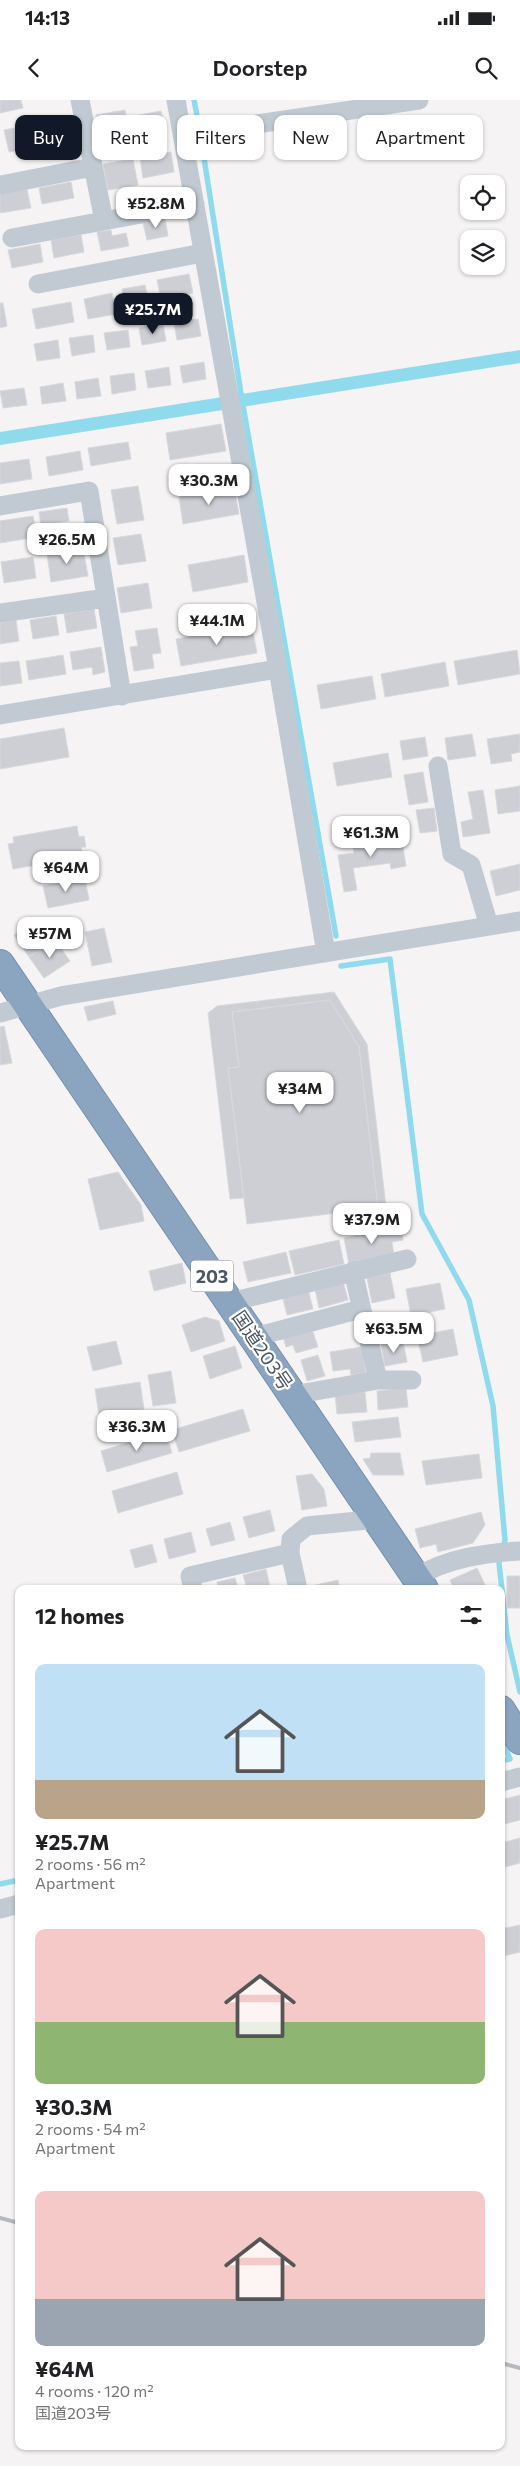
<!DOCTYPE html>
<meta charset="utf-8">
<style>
body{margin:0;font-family:Commissioner,"Noto Sans JP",sans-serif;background:#f2f2f2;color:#202124;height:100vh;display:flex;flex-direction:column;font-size:19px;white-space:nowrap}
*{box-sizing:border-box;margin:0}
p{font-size:16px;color:#757577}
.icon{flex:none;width:28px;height:28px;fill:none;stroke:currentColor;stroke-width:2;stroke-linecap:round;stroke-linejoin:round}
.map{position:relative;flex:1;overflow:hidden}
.sheet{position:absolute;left:15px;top:1485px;width:490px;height:865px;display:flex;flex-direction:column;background:#fff;border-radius:10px;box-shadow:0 1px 4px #0004}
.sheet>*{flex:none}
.top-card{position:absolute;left:15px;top:15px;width:490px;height:45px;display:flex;gap:10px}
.buttons{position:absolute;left:460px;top:75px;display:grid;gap:10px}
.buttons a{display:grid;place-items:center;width:45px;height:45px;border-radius:10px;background:#fff;box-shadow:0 1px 4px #0004;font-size:25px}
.price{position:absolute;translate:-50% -42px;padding:0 11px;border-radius:10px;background:#fff;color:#222;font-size:16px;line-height:32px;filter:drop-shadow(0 1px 2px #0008)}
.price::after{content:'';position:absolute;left:50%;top:30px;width:15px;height:11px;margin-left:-8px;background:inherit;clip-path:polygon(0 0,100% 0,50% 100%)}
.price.active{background:#111827;color:#fff}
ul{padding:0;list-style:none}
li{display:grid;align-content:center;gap:10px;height:265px;padding:0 20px}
li span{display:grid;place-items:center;height:155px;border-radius:10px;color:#555}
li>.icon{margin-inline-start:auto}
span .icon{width:90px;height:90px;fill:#fffc;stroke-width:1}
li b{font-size:21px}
h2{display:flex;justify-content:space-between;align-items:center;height:60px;padding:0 20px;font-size:21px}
.chip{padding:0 18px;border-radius:10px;background:#fff;box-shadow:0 1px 4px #0004;font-size:18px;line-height:45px}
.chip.active{background:#111827;color:#fff}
.status{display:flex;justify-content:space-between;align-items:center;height:35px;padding:0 25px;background:#fff;direction:ltr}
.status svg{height:14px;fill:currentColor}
header{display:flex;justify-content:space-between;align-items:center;height:65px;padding:0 20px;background:#fff;font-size:22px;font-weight:600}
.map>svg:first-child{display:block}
.water{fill:#90daee}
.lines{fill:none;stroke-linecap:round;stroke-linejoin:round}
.stream{stroke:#90daee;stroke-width:5.5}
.building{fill:#cdcfd5;stroke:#d7d9de}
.highway-casing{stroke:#7690ad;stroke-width:30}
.street{stroke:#c1cad2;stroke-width:19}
.highway{stroke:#8ba5c1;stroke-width:28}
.rail{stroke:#b5b8bd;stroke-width:4}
.labels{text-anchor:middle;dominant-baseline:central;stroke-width:4.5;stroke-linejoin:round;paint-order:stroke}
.shield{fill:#fff;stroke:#808990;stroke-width:1}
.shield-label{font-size:18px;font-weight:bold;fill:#4a5661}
.street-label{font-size:19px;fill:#4a5661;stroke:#fff}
</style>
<div class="status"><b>14:13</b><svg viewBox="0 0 49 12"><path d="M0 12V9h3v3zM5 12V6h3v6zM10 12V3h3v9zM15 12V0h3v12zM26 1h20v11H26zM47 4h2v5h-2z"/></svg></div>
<header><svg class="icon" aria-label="back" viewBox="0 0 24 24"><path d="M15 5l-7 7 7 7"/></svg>Doorstep<svg class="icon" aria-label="search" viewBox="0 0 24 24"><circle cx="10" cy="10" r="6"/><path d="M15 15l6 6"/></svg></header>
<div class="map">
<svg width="520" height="2366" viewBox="0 0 520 2366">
<rect width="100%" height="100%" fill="#f5f3f3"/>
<path class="water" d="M520 250V263L0 345V332Z"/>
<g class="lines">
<path class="stream" d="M194 0 199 26
M201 39 242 300 336 836
M341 866 390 859 422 1114 469 1200 493 1306 505 1440 499 1463 507 1535 520 1592
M501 1637 510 1659 501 1661
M0 1784 19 1780"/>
</g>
<path class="building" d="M0 0H21L23 8 0 13Z
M125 10 128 30 100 35 96 15Z
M161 11 165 28 137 33 134 16Z
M71 15 76 44 47 50 42 20Z
M35 24 39 47 9 52 4 30Z
M171 52 174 72 143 78 140 58Z
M133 59 138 85 108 90 103 64Z
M71 82 74 98 42 104 39 88Z
M27 89 31 108 0 113V94Z
M165 118 168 136 147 140 143 123Z
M111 130 112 136 126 133 129 146 101 151 97 132Z
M81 135 84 152 54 158 51 140Z
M40 144 43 162 12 168 8 150Z
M189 174 193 193 161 199 157 180Z
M145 185 150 208 127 212 122 189Z
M112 193 116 214 88 219 84 199Z
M71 202 74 222 36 229 32 209Z
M0 203H3L7 226 0 228Z
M198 219 201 236 177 240 174 222Z
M163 224 166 241 142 245 139 228Z
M128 230 130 247 107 250 104 233Z
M93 235 95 252 72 256 69 238Z
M58 240 60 258 37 261 34 244Z
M204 262 206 279 183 283 180 266Z
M169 267 171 285 148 288 145 271Z
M134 273 136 290 112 294 110 276Z
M98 278 101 296 77 299 75 282Z
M63 283 66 301 42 304 40 287Z
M24 288 27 305 3 308 0 291Z
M221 324 226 351 170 360 166 333Z
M128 342 131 359 91 366 88 348Z
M80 351 83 370 49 376 46 357Z
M29 359 32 379 0 384V363Z
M138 386 144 420 117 424 111 390Z
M234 387 239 414 183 424 179 397Z
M67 408 69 421 41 425 39 412Z
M33 416 37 437 0 443V421Z
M141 434 146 461 118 465 113 438Z
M83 449 88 476 51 482 47 454Z
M244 455 248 482 193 492 188 465Z
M33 457 36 478 4 483 1 462Z
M148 483 152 508 121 513 117 488Z
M94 509 97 528 67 533 64 514Z
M56 516 59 535 33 539 30 520Z
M16 520 19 541 0 544V523Z
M252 526 257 553 181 566 176 539Z
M157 528 161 553 152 554 154 568 134 571 130 547 138 546 135 531Z
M101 547 105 572 93 575 92 567 73 570 70 552Z
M517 550 520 574 458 585 454 561Z
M63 555 66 574 29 580 26 561Z
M19 561 22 583 0 586V563Z
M445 562 449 586 385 597 381 574Z
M372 576 376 599 321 609 317 585Z
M64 628 69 657 0 669V639Z
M472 634 476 656 448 660 445 638Z
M520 634V652L511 654 512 661 491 664 487 639Z
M425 637 428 656 403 660 400 641Z
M388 653 392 677 337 686 333 663Z
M423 672 428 702 409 705 404 675Z
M520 686V711L498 714 495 690Z
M483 690 490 733 463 737 461 722 473 719 468 692Z
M434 708 437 731 420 733 416 710Z
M77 726 79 737 84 736 86 747H81L83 757 13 769 8 744 14 743 13 737Z
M401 735 406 766 391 769 390 763 353 768 357 790 344 792 338 755 354 753 352 742Z
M520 764V790L496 796 490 771Z
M85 779 89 800 48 808 43 786Z
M40 818 54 840 29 857 14 835Z
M104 828 112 862 92 866 85 832Z
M55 840 70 861 44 878 29 857Z
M334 892 367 944 386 1107 378 1108 359 947 330 900 232 912 239 967 228 968 244 1098 230 1099 208 913 217 906Z
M330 900 359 947 378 1108 247 1124 228 968 239 967 232 912Z
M113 901 116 914 88 921 84 907Z
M4 926 12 963 0 965V927Z
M118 1072 141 1105 144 1121 100 1130 88 1079Z
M401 1127 403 1140 392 1142 394 1155 349 1164 344 1138Z
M339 1140 344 1164 295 1175 289 1151Z
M286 1152 291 1173 248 1182 243 1162Z
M182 1163 186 1183 154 1191 149 1171Z
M390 1173 395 1198 372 1203 367 1178Z
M342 1177 348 1200 319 1208 314 1184Z
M440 1183 445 1209 411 1216 406 1189Z
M308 1189 313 1209 287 1215 282 1195Z
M205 1217 219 1221 225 1241 191 1252 182 1225Z
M312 1229 318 1247 296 1253 293 1245 286 1247 283 1237Z
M453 1229 458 1255 423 1262 417 1236Z
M116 1241 122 1264 93 1271 87 1247Z
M403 1241 407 1262 385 1266 381 1245Z
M235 1246 242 1268 210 1279 203 1256Z
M362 1247 366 1273 351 1275 350 1269 333 1271 330 1252Z
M318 1255 325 1276 307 1281 301 1260Z
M171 1271 176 1303 153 1306 148 1275Z
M140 1282 144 1309 99 1315 95 1289Z
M406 1288 408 1307 378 1310 377 1291Z
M365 1292 367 1312 337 1314 335 1294Z
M243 1309 250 1331 179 1352 172 1330Z
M398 1317 401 1337 355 1342 352 1322Z
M165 1331 172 1353 107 1372 101 1351Z
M371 1353H400L404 1375H373L363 1359 370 1358Z
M479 1354 482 1378 426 1385 422 1361Z
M177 1372 183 1394 118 1413 112 1391Z
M312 1374 324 1389 327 1406 302 1410 296 1376Z
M270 1410 275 1431 249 1438 243 1417Z
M481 1412 485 1425 473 1443 438 1452 436 1444 420 1448 415 1429Z
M230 1422 235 1440 211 1446 206 1429Z
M191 1432 196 1452 169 1459 164 1439Z
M152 1444 157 1462 135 1468 130 1450Z
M477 1468 487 1489H454L450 1480Z
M266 1469 270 1487 247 1489 243 1475Z
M507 1476H520V1508H507Z
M235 1478 238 1489H219L217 1482Z
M338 1480 340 1489H317L316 1485Z
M520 1695V1720L501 1725V1700Z
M520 1738V1763L501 1768V1743Z
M520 1825V1852L504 1856 501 1829Z"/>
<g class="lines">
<g class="highway-casing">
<path id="highway" d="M0 864 424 1489
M501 1610 520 1640"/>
</g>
<path class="street" d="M80 0 104 121
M176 0 278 569 326 853
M182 35 419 0
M1 85 93 67
M12 138 195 104
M38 184 203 153
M0 406 89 391 122 596
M0 513 106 498
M0 615 278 569
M438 666 452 754 471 765 489 826
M0 913 61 896 520 821
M353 1171 378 1280
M230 1202 407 1159
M254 1237 361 1209
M293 1295 378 1280H412
M417 1477C447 1458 485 1453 520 1451
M193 1489 190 1476 290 1453
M298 1489 290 1453 291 1439 307 1426 378 1419
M501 1682 520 1677
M0 1809 19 1804"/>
<use href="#highway" class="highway"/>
<path class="rail" d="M0 2118 19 2123
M501 2263 520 2268"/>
</g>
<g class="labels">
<rect class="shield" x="191" y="1160.5" width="42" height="31" rx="4"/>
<g class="shield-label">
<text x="212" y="1176">203</text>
</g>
<g class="street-label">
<text transform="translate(263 1250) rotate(56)">国道203号</text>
</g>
</g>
</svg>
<div class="buttons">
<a><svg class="icon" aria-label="locate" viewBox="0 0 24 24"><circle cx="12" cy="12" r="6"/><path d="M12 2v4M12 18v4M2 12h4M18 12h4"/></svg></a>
<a><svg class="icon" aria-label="layers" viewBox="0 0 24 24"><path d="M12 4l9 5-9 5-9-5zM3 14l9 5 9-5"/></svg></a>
</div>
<b class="price" style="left:156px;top:129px">¥52.8M</b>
<b class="price active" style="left:153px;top:235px">¥25.7M</b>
<b class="price" style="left:209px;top:406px">¥30.3M</b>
<b class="price" style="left:67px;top:465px">¥26.5M</b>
<b class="price" style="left:217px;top:546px">¥44.1M</b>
<b class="price" style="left:371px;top:758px">¥61.3M</b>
<b class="price" style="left:66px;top:793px">¥64M</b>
<b class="price" style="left:50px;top:859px">¥57M</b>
<b class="price" style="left:300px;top:1014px">¥34M</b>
<b class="price" style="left:372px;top:1145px">¥37.9M</b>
<b class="price" style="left:394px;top:1254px">¥63.5M</b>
<b class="price" style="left:137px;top:1352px">¥36.3M</b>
<div class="top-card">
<a class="chip active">Buy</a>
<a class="chip">Rent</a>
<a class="chip">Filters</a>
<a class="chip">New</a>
<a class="chip">Apartment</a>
</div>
<section class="sheet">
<h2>12 homes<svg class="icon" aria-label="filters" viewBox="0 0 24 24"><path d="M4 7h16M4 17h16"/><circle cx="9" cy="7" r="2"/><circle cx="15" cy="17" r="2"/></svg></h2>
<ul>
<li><span style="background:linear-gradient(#bfe0f5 75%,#b9a48a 0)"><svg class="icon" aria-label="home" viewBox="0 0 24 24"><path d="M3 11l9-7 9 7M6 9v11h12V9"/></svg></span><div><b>¥25.7M</b><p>2 rooms · 56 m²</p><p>Apartment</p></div></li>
<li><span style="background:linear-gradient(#f6c9c9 60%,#8fb573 0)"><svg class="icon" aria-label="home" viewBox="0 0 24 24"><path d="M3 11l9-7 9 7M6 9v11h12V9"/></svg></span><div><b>¥30.3M</b><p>2 rooms · 54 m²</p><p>Apartment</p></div></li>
<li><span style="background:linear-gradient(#f6c9c9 70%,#9aa5b1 0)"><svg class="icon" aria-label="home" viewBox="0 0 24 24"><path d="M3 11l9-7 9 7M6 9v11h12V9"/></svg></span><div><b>¥64M</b><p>4 rooms · 120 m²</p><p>国道203号</p></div></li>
</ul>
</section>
</div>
